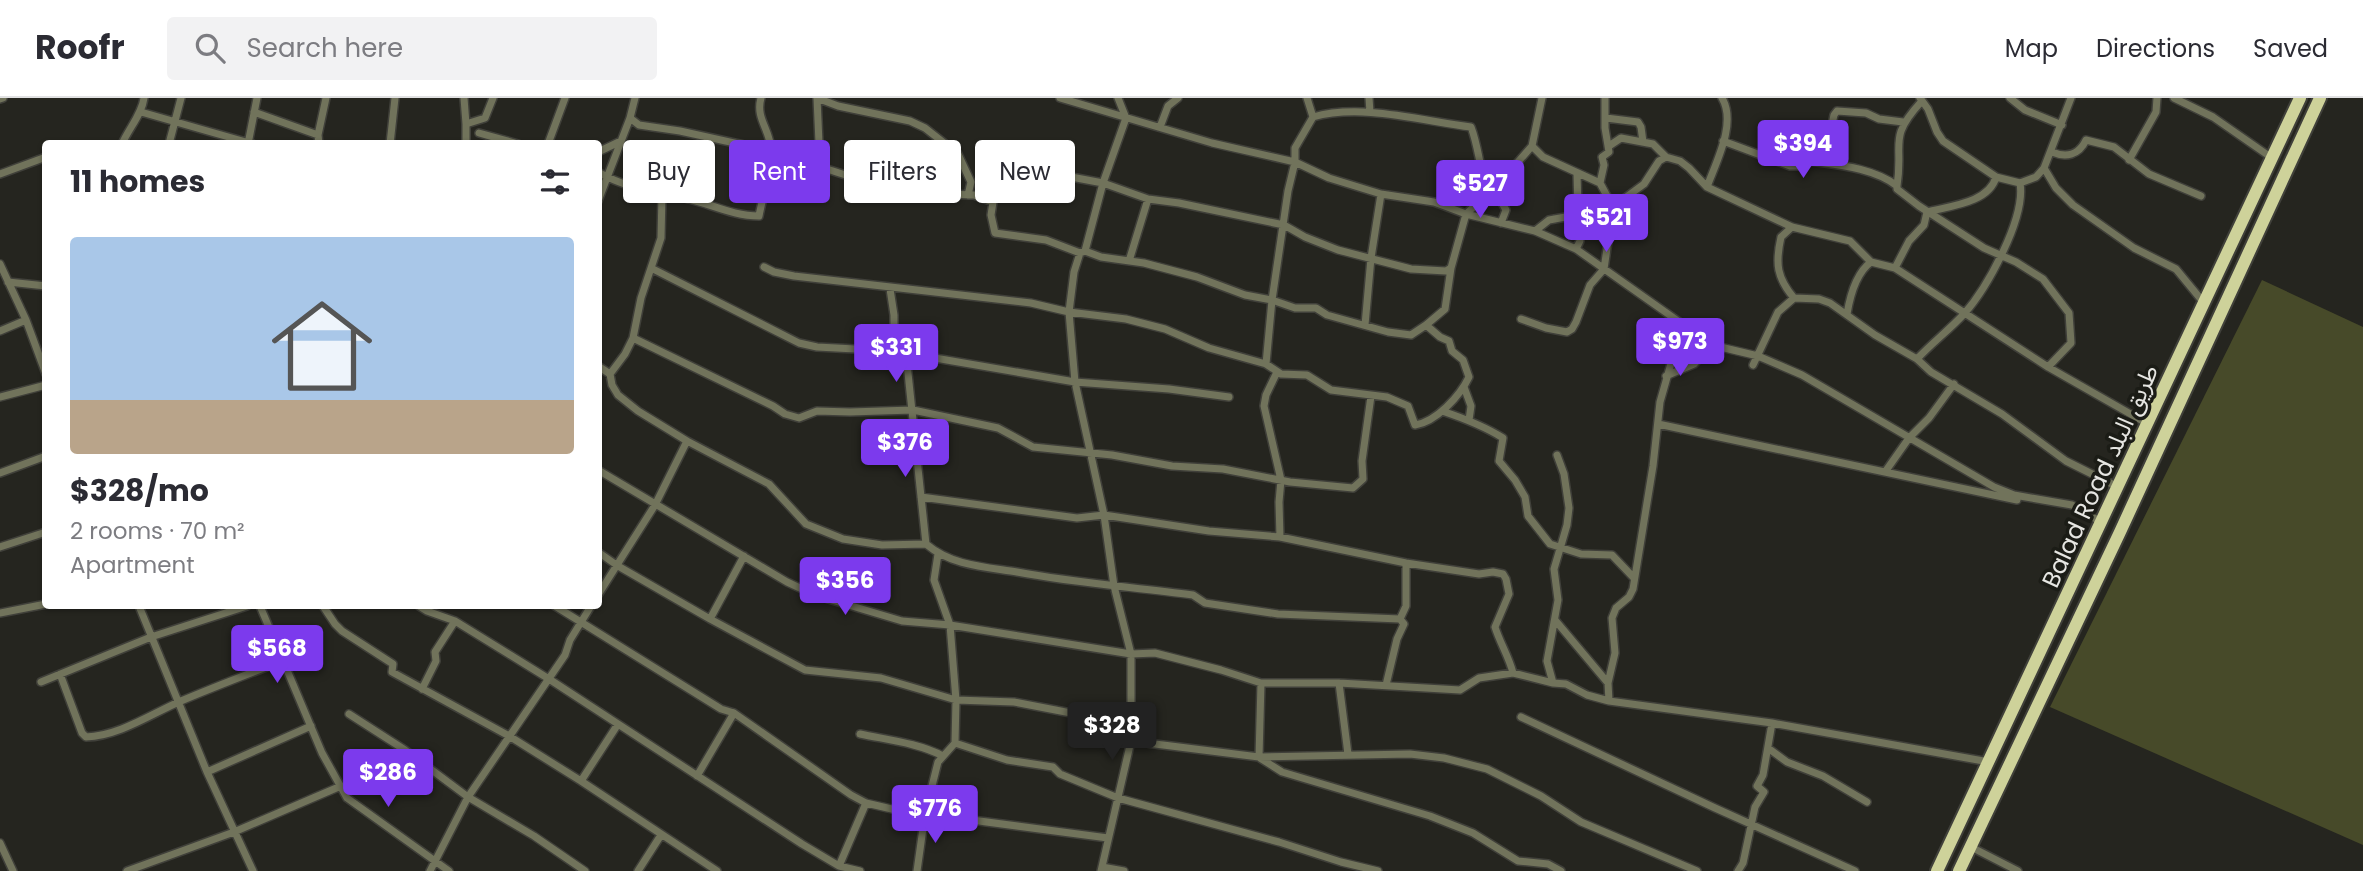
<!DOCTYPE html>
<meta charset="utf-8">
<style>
body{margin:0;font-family:Poppins,"Noto Sans Arabic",sans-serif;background:#f2f2f3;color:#2b2b33;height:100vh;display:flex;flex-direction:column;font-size:26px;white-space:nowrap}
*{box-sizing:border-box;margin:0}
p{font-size:23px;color:#7c7c81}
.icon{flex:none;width:38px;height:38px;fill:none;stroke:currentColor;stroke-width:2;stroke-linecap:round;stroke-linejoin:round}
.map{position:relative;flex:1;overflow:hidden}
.side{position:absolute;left:42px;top:42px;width:560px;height:469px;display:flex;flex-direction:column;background:#fff;border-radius:7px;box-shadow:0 2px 5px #0004}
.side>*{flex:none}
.top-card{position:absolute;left:623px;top:42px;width:665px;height:63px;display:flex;gap:14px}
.price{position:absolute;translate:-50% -60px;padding:0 16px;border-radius:7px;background:#7c3aed;color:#fff;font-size:23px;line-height:46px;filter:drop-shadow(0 2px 4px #0008)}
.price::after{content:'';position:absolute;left:50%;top:42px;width:21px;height:16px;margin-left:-10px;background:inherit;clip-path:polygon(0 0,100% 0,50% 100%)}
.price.current{background:#222;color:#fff}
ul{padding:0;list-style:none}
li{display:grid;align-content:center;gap:14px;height:371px;padding:0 28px}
li span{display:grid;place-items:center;height:217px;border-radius:7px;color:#555}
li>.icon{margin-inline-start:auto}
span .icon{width:126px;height:126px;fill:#fffc;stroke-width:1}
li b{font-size:30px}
h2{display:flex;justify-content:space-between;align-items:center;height:84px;padding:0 28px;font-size:30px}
.tag{padding:0 24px;border-radius:7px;background:#fff;box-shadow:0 2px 5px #0004;font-size:24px;line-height:63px}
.tag.current{background:#7c3aed;color:#fff}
header{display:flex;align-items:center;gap:42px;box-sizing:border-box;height:98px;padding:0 35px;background:#fff;border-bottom:2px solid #e1e1e2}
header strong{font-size:33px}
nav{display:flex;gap:38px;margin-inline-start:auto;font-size:24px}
.search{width:490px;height:63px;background:#f2f2f3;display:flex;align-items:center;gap:18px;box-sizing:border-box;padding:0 24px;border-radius:7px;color:#7c7c81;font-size:26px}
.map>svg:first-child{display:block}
.green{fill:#474a29}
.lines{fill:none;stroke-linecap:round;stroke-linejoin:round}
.minor-casing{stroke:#40403a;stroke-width:10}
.trunk-casing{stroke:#40403a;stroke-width:16}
.minor{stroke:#71735b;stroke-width:7}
.trunk{stroke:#ced29a;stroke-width:12}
.labels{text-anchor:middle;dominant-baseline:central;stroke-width:7;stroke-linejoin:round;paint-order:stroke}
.street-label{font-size:24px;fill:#e6e6e2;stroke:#1b1c16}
</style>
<header>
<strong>Roofr</strong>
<div class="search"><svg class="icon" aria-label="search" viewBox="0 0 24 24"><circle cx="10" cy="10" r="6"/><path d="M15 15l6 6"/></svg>Search here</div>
<nav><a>Map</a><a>Directions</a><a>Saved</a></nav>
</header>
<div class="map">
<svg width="2363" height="773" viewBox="0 0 2363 773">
<rect width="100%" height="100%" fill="#25251f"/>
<path class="green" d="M2262 182 2363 229V747L2050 609Z"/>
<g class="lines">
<g class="minor-casing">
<path id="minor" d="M464 0 466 26
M817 0 838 8 910 23 925 30 958 56 971 84 968 97
M817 0 820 67
M1060 0 1212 45 1295 64 1329 80 1381 96 1434 104 1466 116 1535 133 1576 151 1712 247 1758 258 1802 277 1994 389 2014 397 2072 407 2101 424
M1307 0 1313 19
M1369 0 1370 14
M1920 0 1928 11 1937 34 1943 43 1996 79 2020 85 2036 79 2044 70 2071 0
M2010 0 2025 12 2062 27
M2174 0 2213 19 2272 60
M0 1 3 0
M141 14 253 46
M254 14 318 37
M630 20 639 27 680 33 771 53 861 82 921 95 974 97 993 104 991 117 995 135 1046 142 1080 155
M1606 20 1638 24 1641 29 1643 44
M1160 29 1168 8 1178 0
M479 35 518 46
M1723 43 1790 68H1803L1810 63C1838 67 1874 70 1897 88V91L1919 108 1984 150 2016 164 2043 181 2069 215 2071 245 2048 269
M122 46C129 30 142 16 144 0
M169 46 181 0
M248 46 257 0
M319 46 318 37 326 0
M390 46 395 0
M466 46V26L485 20 493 0
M548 46 565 0
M1532 48 1543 59 1600 85
M1609 48 1621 40 1653 46 1666 59 1680 63 1689 70 1707 89 1792 129 1850 143 1871 164 1895 170 2048 269 2148 326
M598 54 621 43
M2052 54C2066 60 2079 57 2086 42L2114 49 2149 76 2201 98
M2129 62 2156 14 2157 0
M1841 67V46L1831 31 1834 17 1837 13 1866 15 1879 21 1903 24
M2044 70 2056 90 2073 107 2134 150 2176 171 2204 205
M598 74C627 91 658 94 689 101 713 107 734 118 759 118 763 97 771 74 771 53 771 32 755 21 761 0
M0 76 46 59
M1577 76 1578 111 1589 116
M1897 88C1904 45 1887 41 1921 4
M1707 89C1716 64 1737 25 1722 0
M1498 98 1506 112 1501 125
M598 103 630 20 635 0
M993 104 1004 63 1019 61 1031 69 1050 75 1103 85 1148 101 1179 105 1284 127 1305 139 1338 152 1411 171 1446 173 1451 170 1466 116 1479 104 1498 98 1510 73 1532 48 1542 0
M1792 129 1781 139C1775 166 1777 180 1794 200
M1535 133 1549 122 1610 111 1644 86 1659 63 1666 59
M1576 151 1580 143 1578 118
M1085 153 1101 159 1144 165 1197 179 1245 197 1272 202 1295 210H1316L1327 217 1388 234 1411 237 1426 227 1445 211 1451 170
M1129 163 1148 101
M0 166 26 222 46 276
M764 169 774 174 794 178 1031 205 1069 214 1126 221 1165 231 1209 250 1266 266 1281 276 1307 277 1331 292 1387 299 1408 308 1415 327C1436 324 1460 298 1469 279L1463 262 1452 253 1449 243 1440 239 1426 227
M651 170 799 245 817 249 894 253 1075 284 1169 291 1229 299
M1895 170 1909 143 1924 127 1927 114C1949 108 1989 105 1996 79
M8 184 46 188
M890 191 894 217V253
M1847 216C1850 198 1856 175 1871 164
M1521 221 1546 230 1567 234 1572 231 1576 224 1590 187 1604 171 1610 130V111L1607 98 1600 85 1604 67 1602 59 1609 54 1605 30V0
M1365 227 1371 160 1381 96
M0 233 26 222
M633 240 773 308 785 316 799 320 817 313 850 314 913 312 998 330 1033 349 1112 357 1172 368 1223 371 1290 384 1353 390 1363 381 1362 363 1371 298
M906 256 926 446
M1917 261C1932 245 1949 232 1964 216 1987 190 2026 120 2020 85
M1266 266 1272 202 1288 93 1295 64V50L1313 19C1361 5 1422 23 1471 29 1480 52 1480 81 1492 101
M1753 267 1778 214 1794 200 1819 201 1830 205 1875 237 1917 261 1931 274 2002 316 2066 363 2118 389
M598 268 610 276 612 287 618 297 638 313 687 343 769 386 806 426 843 441 882 447 926 446C952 468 985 469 1017 474 1075 485 1134 489 1193 497L1205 505 1278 516 1400 521 1406 508V465
M1277 274 1266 297 1264 308 1281 382 1279 404 1280 439
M610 276 625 256 633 240 641 200 661 140 662 97
M1666 278 1694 266 1712 247
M1464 289 1471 308 1469 322
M0 299 46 287
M1442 313C1463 320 1484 328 1503 340L1499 363 1515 382 1525 399 1528 418 1550 446 1581 456 1612 457 1634 480
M1658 326 2017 402
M598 372 787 484 815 497 902 523 950 527 1131 556 1155 555 1221 572 1261 585H1339L1460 592 1479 580 1513 575 1553 585 1566 586 1587 597 1609 603 1772 625 1989 664
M1885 374 1909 340 1929 320 1954 286
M0 375 46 358
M921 399 1077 420 1104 417 1209 433 1280 439 1406 465 1479 476 1493 474 1503 476 1506 481 1509 496 1495 529C1500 545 1509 559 1513 575
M0 449 46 434
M598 454 618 468 710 521 805 572 881 580 956 602 1014 604 1133 627
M598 497 655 407 687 343
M139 508 207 674 253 773
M260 508 322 655 347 700 449 773
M323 508 335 526 342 533 393 566 392 574 509 638 581 683 717 773
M419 508 427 513 455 523 549 581 802 746 839 768 860 773
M555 508 721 611 734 615 851 697 866 705 896 712 1108 740
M0 515 46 506
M710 521 744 458
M1555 522 1608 585 1609 603
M60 576 82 635 86 639C119 638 151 616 181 603 214 589 248 576 282 563
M41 584 151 539 247 508
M1339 585 1348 656
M1553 585 1547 563 1558 502 1554 471 1567 427 1569 410 1564 376 1557 357
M1608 585 1615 555 1612 520 1616 510 1629 499 1633 491 1653 368 1660 304 1682 227
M1386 587 1397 541 1404 526 1400 521
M422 591 436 563 435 554 455 523
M349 616 405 652 468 699 534 738 585 773
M1521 619 1715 710 1855 773
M860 636C888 642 918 645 943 658
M1131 643 1259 659 1410 656 1444 660 1487 671 1541 698 1581 724 1697 773
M955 645 1007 662 1053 669 1060 676 1118 700 1279 744 1341 764 1378 773
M1768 650 1787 664 1823 678 1867 704
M1259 659 1261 585
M1260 660 1282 674 1430 718 1473 735 1518 763 1548 766 1561 773
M207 674 311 628
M697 678 734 615
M581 683 618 626
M0 745 13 773
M1971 749 2018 773
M839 768 866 705
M1102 769 1124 773
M127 773 234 734 341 688
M430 773 468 699 565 557 570 542 591 508
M638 773 661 737
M917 773 925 716 938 664 955 645 956 602 950 527 934 482 938 456
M1101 773 1131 643V556L1114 488 1104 417 1075 284 1069 214 1074 174 1080 155 1085 153 1103 85 1126 20 1118 0
M1738 773 1743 765 1755 709 1764 694 1757 688 1763 677 1772 625"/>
</g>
<g class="trunk-casing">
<path id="trunk" d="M1937 773 2300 0
M1959 773 2120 434 2320 0"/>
</g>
<use href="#minor" class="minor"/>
<use href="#trunk" class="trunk"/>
</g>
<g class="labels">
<g class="street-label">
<text transform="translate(2100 378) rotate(-65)">Balad Road طريق البلد</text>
</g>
</g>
</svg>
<b class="price" style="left:1803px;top:82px">$394</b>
<b class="price" style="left:1480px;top:122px">$527</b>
<b class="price" style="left:1606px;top:156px">$521</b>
<b class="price" style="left:1680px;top:280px">$973</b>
<b class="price" style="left:896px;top:286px">$331</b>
<b class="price" style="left:905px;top:381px">$376</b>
<b class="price" style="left:845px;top:519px">$356</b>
<b class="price" style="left:277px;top:587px">$568</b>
<b class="price current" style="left:1112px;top:664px">$328</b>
<b class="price" style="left:388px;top:711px">$286</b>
<b class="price" style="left:935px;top:747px">$776</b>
<div class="top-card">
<a class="tag">Buy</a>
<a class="tag current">Rent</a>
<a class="tag">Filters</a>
<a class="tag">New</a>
</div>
<section class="side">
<h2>11 homes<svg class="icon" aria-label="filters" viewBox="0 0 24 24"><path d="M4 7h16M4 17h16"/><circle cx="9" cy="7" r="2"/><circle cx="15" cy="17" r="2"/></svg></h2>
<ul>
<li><span style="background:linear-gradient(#a9c7e8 75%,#b9a48a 0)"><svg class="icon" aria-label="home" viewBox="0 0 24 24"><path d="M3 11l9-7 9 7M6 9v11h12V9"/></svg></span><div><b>$328/mo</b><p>2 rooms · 70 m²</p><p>Apartment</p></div></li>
</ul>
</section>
</div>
